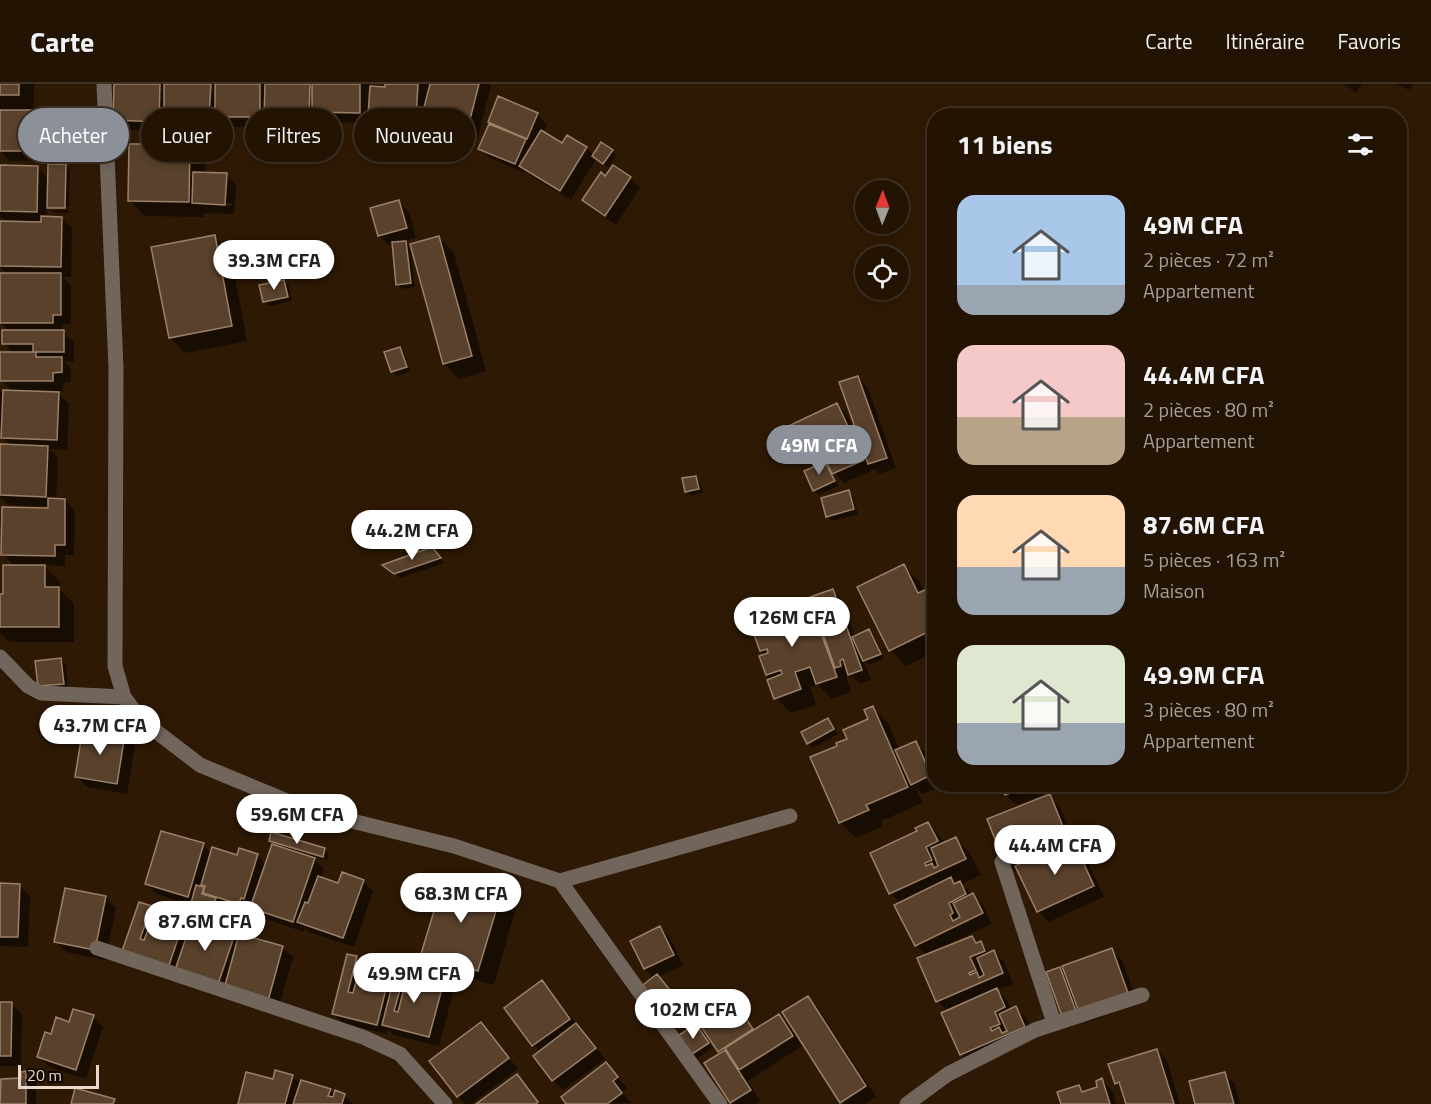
<!DOCTYPE html>
<html lang="fr">
<meta charset="utf-8">
<style>
body{margin:0;font-family:"Titillium Web",sans-serif;background:#2a1c0d;color:#f1f3f6;height:100vh;display:flex;flex-direction:column;font-size:22px;white-space:nowrap}
*{box-sizing:border-box;margin:0}
p{font-size:20px;color:#a29e9a}
.icon{flex:none;width:33px;height:33px;fill:none;stroke:currentColor;stroke-width:2;stroke-linecap:round;stroke-linejoin:round}
.map{position:relative;flex:1;overflow:hidden}
.drawer{position:absolute;left:927px;top:24px;width:480px;height:684px;display:flex;flex-direction:column;background:#221303;border-radius:24px;box-shadow:0 3px 9px #0003,0 0 0 2px #3f3225}
.drawer>*{flex:none}
.guide{position:absolute;left:18px;top:24px;width:570px;height:54px;display:flex;gap:12px}
.needle{width:39px;rotate:1deg}
.buttons{position:absolute;left:855px;top:96px;display:grid;gap:12px}
.buttons a{display:grid;place-items:center;width:54px;height:54px;border-radius:50%;background:#221303;box-shadow:0 3px 9px #0003,0 0 0 2px #3f3225;font-size:30px}
.scale{position:absolute;left:18px;bottom:15px;width:81px;box-sizing:border-box;padding-left:6px;border:3px solid #e7d8cb;border-top:0;font-size:16px;line-height:21px;white-space:nowrap;color:#e7d8cb;-webkit-text-stroke:4px #0f0602;paint-order:stroke}
.price{position:absolute;translate:-50% -51px;padding:0 14px;border-radius:21px;background:#fff;color:#222;font-size:20px;line-height:39px;filter:drop-shadow(0 2px 3px #0008)}
.price::after{content:'';position:absolute;left:50%;top:36px;width:18px;height:14px;margin-left:-9px;background:inherit;clip-path:polygon(0 0,100% 0,50% 100%)}
.price.current{background:#8c9099;color:#fff}
ul{padding:0;list-style:none}
li{display:flex;align-items:center;gap:18px;height:150px;padding:0 30px}
li span{display:grid;place-items:center;flex:none;width:168px;height:120px;border-radius:18px;color:#555}
li>.icon{margin-inline-start:auto}
span .icon{width:72px;height:72px;fill:#fffc;stroke-width:1}
li b{font-size:26px}
h2{display:flex;justify-content:space-between;align-items:center;height:72px;padding:0 30px;font-size:26px}
.pill{padding:0 21px;border-radius:27px;background:#221303;box-shadow:0 3px 9px #0003,0 0 0 2px #3f3225;font-size:21px;line-height:54px}
.pill.current{background:#8c9099;color:#fff}
header{display:flex;align-items:center;gap:36px;box-sizing:border-box;height:84px;padding:0 30px;background:#221303;border-bottom:2px solid #3f3225}
header strong{font-size:28px}
nav{display:flex;gap:33px;margin-inline-start:auto;font-size:21px}
.map>svg:first-child{display:block}
.shadow{fill:#0007;fill-rule:evenodd}
.building{fill:#59412c;stroke:#9c8169;stroke-width:1.5}
.lines{fill:none;stroke-linecap:round;stroke-linejoin:round}
.minor{stroke:#72665c;stroke-width:15}
</style>
<header>
<strong>Carte</strong>
<nav><a>Carte</a><a>Itinéraire</a><a>Favoris</a></nav>
</header>
<div class="map">
<svg width="1431" height="1020" viewBox="0 0 1431 1020">
<rect width="100%" height="100%" fill="#2e1904"/>
<path class="shadow" d="M0 0H34V27H43L53 38V52H58L68 62 69 76 10 77 0 67Z
M115 0H370V4L387 5V0H429V6L432 0H489L491 2 476 60 432 49 427 44 380 40 370 30V39L323 38 319 34V46L276 45 270 39V43H227L219 35V44L176 43 169 36 168 47 125 46 114 35Z
M1344 0H1362L1356 9Z
M1396 0H1413L1409 6Z
M537 30 547 41 543 49 563 61 586 64 594 72 612 67 616 71 608 83 596 75 571 116 531 92 526 87 525 89 490 74 480 64 491 39Z
M189 62 205 77V90H226L236 101 234 130 204 129V133L145 132 130 117ZM204 118 232 119V122L204 121Z
M65 81 70 86 69 123H51V126H69V129L53 128 47 122V134H62L72 144 71 193H63L71 201V240H63L62 248 74 258V278L64 277 71 285V298L63 299V307H56L69 320 67 366 49 365 58 374 56 416H65L75 427 74 471H65V482L43 481 60 498V506L74 520V558H10L0 549V511H5L15 483 3 470 54 426V423L8 421 0 413V362H11L0 351V306L4 310 13 308 1 296 14 270 4 259 10 248 0 238V191H7L0 183V139H7L0 132V83H37L49 95Z
M630 94 640 104 616 141 594 126 583 116Z
M399 118 409 128 416 154 405 157 410 163 415 203 402 205 398 200 393 160 389 161 379 151Z
M214 152 230 168 247 257 185 269 170 254Z
M439 154 454 169 486 287 459 295 444 279Z
M284 198 289 202 292 217 269 222 264 217Z
M399 265 404 269 410 288 397 292 392 288Z
M858 294 868 304 896 384 879 390 875 385 844 399 831 386 838 402 819 411 814 406 825 379 832 387 825 371 807 380 797 369 837 321 847 331 857 353 859 352Z
M695 393 700 398 703 409 691 412 686 407Z
M848 408 853 413 858 430 832 437 827 432Z
M437 470 444 479 400 494 389 485Z
M903 482 919 497 924 508 927 506 934 514V568L906 582 891 567 859 504Z
M833 507 843 517 855 553 869 546 874 551 884 575 869 581 863 575 871 596 860 600 851 592 846 593 851 608 832 615 818 601 810 603 816 621 791 629 776 614 772 596 767 591 765 571 761 567 807 518 816 527Z
M61 576 66 581 68 604 44 606 40 601Z
M873 624 888 639 900 666 915 659 926 669 934 688V700L941 702 922 710 916 703 922 719 881 737 883 742 856 754 840 738 839 663 870 636Z
M828 635 838 650 813 664 808 659Z
M124 651 135 661 127 710 87 703 77 693Z
M1002 700H1072L1016 721 1006 711Z
M1050 712 1060 723 1073 756H1071L1083 768 1104 813 1048 838 1038 827 1019 786 1016 788 1006 777Z
M928 739 946 760 956 755 971 771 981 791 961 800 983 821 992 840 958 856 959 859 972 853 991 869 994 868 1004 878 1013 900 997 906 1007 916 1011 926 1016 924 1026 934 1034 953 972 981 962 970 943 929 948 927 937 917 927 872 916 861 901 820 890 809 919 748Z
M270 757 324 765 329 770 327 776 311 772 324 785 321 795 339 801 363 797 373 807 354 863 309 848 305 844 304 848 262 834 251 823 250 829 246 828 244 835 233 832 228 827 229 823 220 820 217 830 157 810 147 800 203 761 211 769 238 773 257 771 266 781 273 760Z
M0 801H19L30 812 28 863 0 862Z
M500 811 515 827 494 901 438 885 423 870Z
M106 813 116 824 105 876 66 868 56 858Z
M140 820 151 824 156 828 157 826 185 835 191 842 235 848 238 852 282 863 293 873 278 926 133 880Z
M660 844 670 854 683 881 658 893 690 935 672 946 653 919 654 894 645 885Z
M1111 866 1122 876 1138 920 1090 937 1077 924 1080 932H1064L1059 885 1067 893Z
M349 872 357 874 362 879 391 882 396 887 404 889 412 897 443 899 453 909 439 962 394 951 388 945 387 950 344 940 334 930Z
M542 898 605 975 563 1006 553 996 540 968 506 924Z
M808 914 818 924 876 1013 865 1020H844L842 1018Z
M0 919 11 920 22 930 21 982H0Z
M739 926 756 947 779 932 789 942 802 962 748 997 760 1017 755 1020H732L706 979 721 969 719 967 734 929Z
M93 933 103 943 86 995 49 983 39 973 52 952 69 940Z
M481 940 518 985 471 1020H465L458 1012Z
M696 941 712 964 695 976 678 953Z
M1157 966 1167 977 1180 1020H1128L1124 1007 1116 999Z
M606 980 627 1004 622 1008 631 1019 568 1020Z
M25 989 36 999V1020H0V999L23 996Z
M1224 989 1235 1000 1240 1020H1196Z
M292 992 301 1001 330 1006 335 1011H344L353 1020H240L274 997Z
M1102 996 1112 1006 1116 1020H1063L1079 1002 1085 1009 1099 1004Z"/>
<path class="building" d="M0 0H19V11H0Z
M114 0H160L159 38 113 36Z
M164 0H211L209 34 164 33Z
M215 0H260V33H215Z
M265 0H310L309 36 264 35Z
M312 0H360V29L312 28Z
M385 0H418L416 34 368 31 370 2 385 3Z
M430 0H479L466 51 420 39Z
M498 12 538 29 527 55 488 38Z
M0 26H44V50H59V67H0Z
M489 40 526 55 515 80 478 65Z
M541 46 562 59 567 51 587 63 560 107 519 82Z
M601 58 613 66 603 80 592 72Z
M129 60H190L189 118 128 117Z
M48 80H66L65 124H47Z
M0 81 38 82 37 128 0 127Z
M613 81 631 93 605 132 582 116 601 88 605 92Z
M193 88 227 89 225 121 192 119Z
M399 116 407 144 378 152 370 124Z
M41 132 62 133 61 183 0 182V137L41 138Z
M215 151 232 242 169 254 151 163Z
M439 152 472 272 443 280 410 160Z
M406 157 411 199 396 201 392 158Z
M0 189H61V231H53V239H0Z
M284 196 288 213 263 218 259 201Z
M2 246H64V268H33V260H2Z
M400 263 407 283 391 288 384 268Z
M0 268H36V273H62V288L53 289V297H0Z
M858 292 887 374 868 380 839 298Z
M3 306 59 308 57 356 1 354Z
M837 319 864 376 832 390 818 359 796 370 784 344Z
M0 360 48 362 46 413 0 411Z
M825 378 835 397 813 407 804 387Z
M696 392 699 405 685 408 682 394Z
M849 406 854 425 826 433 821 414Z
M48 414 65 415V461H55V472L1 471 2 423 48 424Z
M432 463 441 474 394 490 382 481Z
M904 480 918 509 927 505 934 520V545L889 567 857 503Z
M3 481H45V503H59V543H0V510H3Z
M833 505 862 586 848 591 843 575 840 577 841 582 835 584 822 547 817 549 815 541 819 540 810 513Z
M808 516 816 540 810 543 813 551 821 549 837 593 816 600 810 583 795 588 801 605 774 615 767 596 782 590 781 586 766 591 759 572 768 569 767 565 760 567 749 537Z
M869 545 881 570 863 577 852 553Z
M61 574 64 600 38 602 35 577Z
M873 622 908 703 866 721 869 726 839 739 810 673 837 662 836 659 847 655 843 646 868 635 864 626Z
M828 634 834 645 807 660 801 648Z
M83 643 125 650 117 700 75 693Z
M916 657 931 691 911 701 895 666Z
M1001 700H1035L1005 711Z
M1050 710 1064 745 1057 748 1061 756 1004 778 987 735Z
M928 738 938 757 926 763 932 776 925 779 926 782 932 779 934 784 938 782 931 764 956 753 966 775 889 810 870 769 917 747 915 744Z
M161 747 204 759 188 813 145 800Z
M271 748 325 764 323 773 269 757Z
M1073 756 1094 802 1037 828 1015 782Z
M272 760 315 774 293 838 250 824Z
M212 763 237 771 239 764 258 770 244 815 241 814 239 820 203 809 205 802 201 801Z
M342 788 364 796 343 854 297 838 305 818 308 819 318 792 338 799Z
M951 793 954 800 960 797 966 810 949 819 953 829 950 831 953 837 960 833 953 819 973 809 983 829 915 862 894 821Z
M444 794 501 810 478 887 421 870Z
M0 799 20 800 18 853H0Z
M196 801 204 803 202 810 216 814 213 826 191 819Z
M65 804 106 812 95 866 54 858Z
M139 818 152 822 140 855 144 856 156 824 185 834 167 887 121 870Z
M229 820 241 823 239 831 226 827Z
M193 833 236 847 217 903 174 889Z
M660 842 674 871 644 885 630 857Z
M239 850 283 862 268 917 224 905Z
M972 852 976 859 981 857 985 867 970 873 976 886 969 889 970 891 977 888 979 894 984 891 977 874 994 866 1003 889 936 918 917 874Z
M1112 864 1128 909 1079 928 1062 882Z
M347 870 357 872 348 908 353 909 362 874 392 881 377 941 332 930Z
M1060 883 1076 927 1062 932 1046 888Z
M396 886 405 888 394 927 398 928 403 908 407 909 412 890 444 897 429 953 382 941Z
M657 890 669 905 652 920 639 904Z
M542 896 570 935 532 962 504 924Z
M997 904 1005 923 995 928 1000 940 990 944 992 947 999 943 1002 949 1007 947 999 930 1016 922 1025 943 960 971 941 929Z
M673 910 686 929 666 943 654 923Z
M808 912 866 1002 840 1019 782 928Z
M0 918H12L11 972H0Z
M729 922 733 928 739 924 753 945 718 968 700 941Z
M73 925 94 931 76 986 37 973 45 948 51 950 56 933 69 938Z
M779 930 793 952 739 986 725 964Z
M481 938 509 974 457 1013 429 977Z
M576 939 596 964 552 997 533 972Z
M696 940 709 959 689 972 676 953Z
M1157 965 1174 1020H1126L1119 998 1115 1000 1108 980Z
M725 966 751 1006 730 1019 704 979Z
M606 978 618 993 613 997 622 1009 607 1020H566L561 1013Z
M275 986 293 991 285 1020H238L246 988 273 995Z
M26 987V1020H0L1 995 21 994V988Z
M1225 988 1234 1020H1195L1189 997Z
M517 990 538 1018 536 1020H476Z
M1102 994 1110 1020H1061L1057 1008 1079 1001 1082 1008 1097 1003 1096 997Z
M301 996 331 1005 328 1012 333 1013 335 1006 345 1010 342 1020H293Z
M75 1004 115 1015 113 1020H71Z"/>
<g class="lines">
<path class="minor" d="M104 0 116 284 115 582 124 613 140 635 200 681 311 727 454 762 560 797 790 732
M0 573 28 602 41 609 124 613
M1002 778 1054 939
M560 797 720 1020
M97 864 363 953 400 970 445 1020
M907 1020 948 990 1035 946 1142 911"/>
</g>
</svg>
<div class="buttons">
<a><svg class="needle" viewBox="-14 -14 28 28"><path d="M0-13l5 13h-10z" fill="#e53935"/><path d="M0 13l5-13h-10z" fill="#a29e9a"/></svg></a>
<a><svg class="icon" aria-label="locate" viewBox="0 0 24 24"><circle cx="12" cy="12" r="6"/><path d="M12 2v4M12 18v4M2 12h4M18 12h4"/></svg></a>
</div>
<div class="scale">20 m</div>
<b class="price" style="left:274px;top:207px">39.3M CFA</b>
<b class="price current" style="left:819px;top:392px">49M CFA</b>
<b class="price" style="left:412px;top:477px">44.2M CFA</b>
<b class="price" style="left:792px;top:564px">126M CFA</b>
<b class="price" style="left:100px;top:672px">43.7M CFA</b>
<b class="price" style="left:297px;top:761px">59.6M CFA</b>
<b class="price" style="left:1055px;top:792px">44.4M CFA</b>
<b class="price" style="left:461px;top:840px">68.3M CFA</b>
<b class="price" style="left:205px;top:868px">87.6M CFA</b>
<b class="price" style="left:414px;top:920px">49.9M CFA</b>
<b class="price" style="left:693px;top:956px">102M CFA</b>
<div class="guide">
<a class="pill current">Acheter</a>
<a class="pill">Louer</a>
<a class="pill">Filtres</a>
<a class="pill">Nouveau</a>
</div>
<section class="drawer">
<h2>11 biens<svg class="icon" aria-label="filters" viewBox="0 0 24 24"><path d="M4 7h16M4 17h16"/><circle cx="9" cy="7" r="2"/><circle cx="15" cy="17" r="2"/></svg></h2>
<ul>
<li><span style="background:linear-gradient(#a9c7e8 75%,#9aa5b1 0)"><svg class="icon" aria-label="home" viewBox="0 0 24 24"><path d="M3 11l9-7 9 7M6 9v11h12V9"/></svg></span><div><b>49M CFA</b><p>2 pièces · 72 m²</p><p>Appartement</p></div></li>
<li><span style="background:linear-gradient(#f6c9c9 60%,#b9a48a 0)"><svg class="icon" aria-label="home" viewBox="0 0 24 24"><path d="M3 11l9-7 9 7M6 9v11h12V9"/></svg></span><div><b>44.4M CFA</b><p>2 pièces · 80 m²</p><p>Appartement</p></div></li>
<li><span style="background:linear-gradient(#ffd9b3 60%,#9aa5b1 0)"><svg class="icon" aria-label="home" viewBox="0 0 24 24"><path d="M3 11l9-7 9 7M6 9v11h12V9"/></svg></span><div><b>87.6M CFA</b><p>5 pièces · 163 m²</p><p>Maison</p></div></li>
<li><span style="background:linear-gradient(#dfe7d0 65%,#9aa5b1 0)"><svg class="icon" aria-label="home" viewBox="0 0 24 24"><path d="M3 11l9-7 9 7M6 9v11h12V9"/></svg></span><div><b>49.9M CFA</b><p>3 pièces · 80 m²</p><p>Appartement</p></div></li>
</ul>
</section>
</div>
